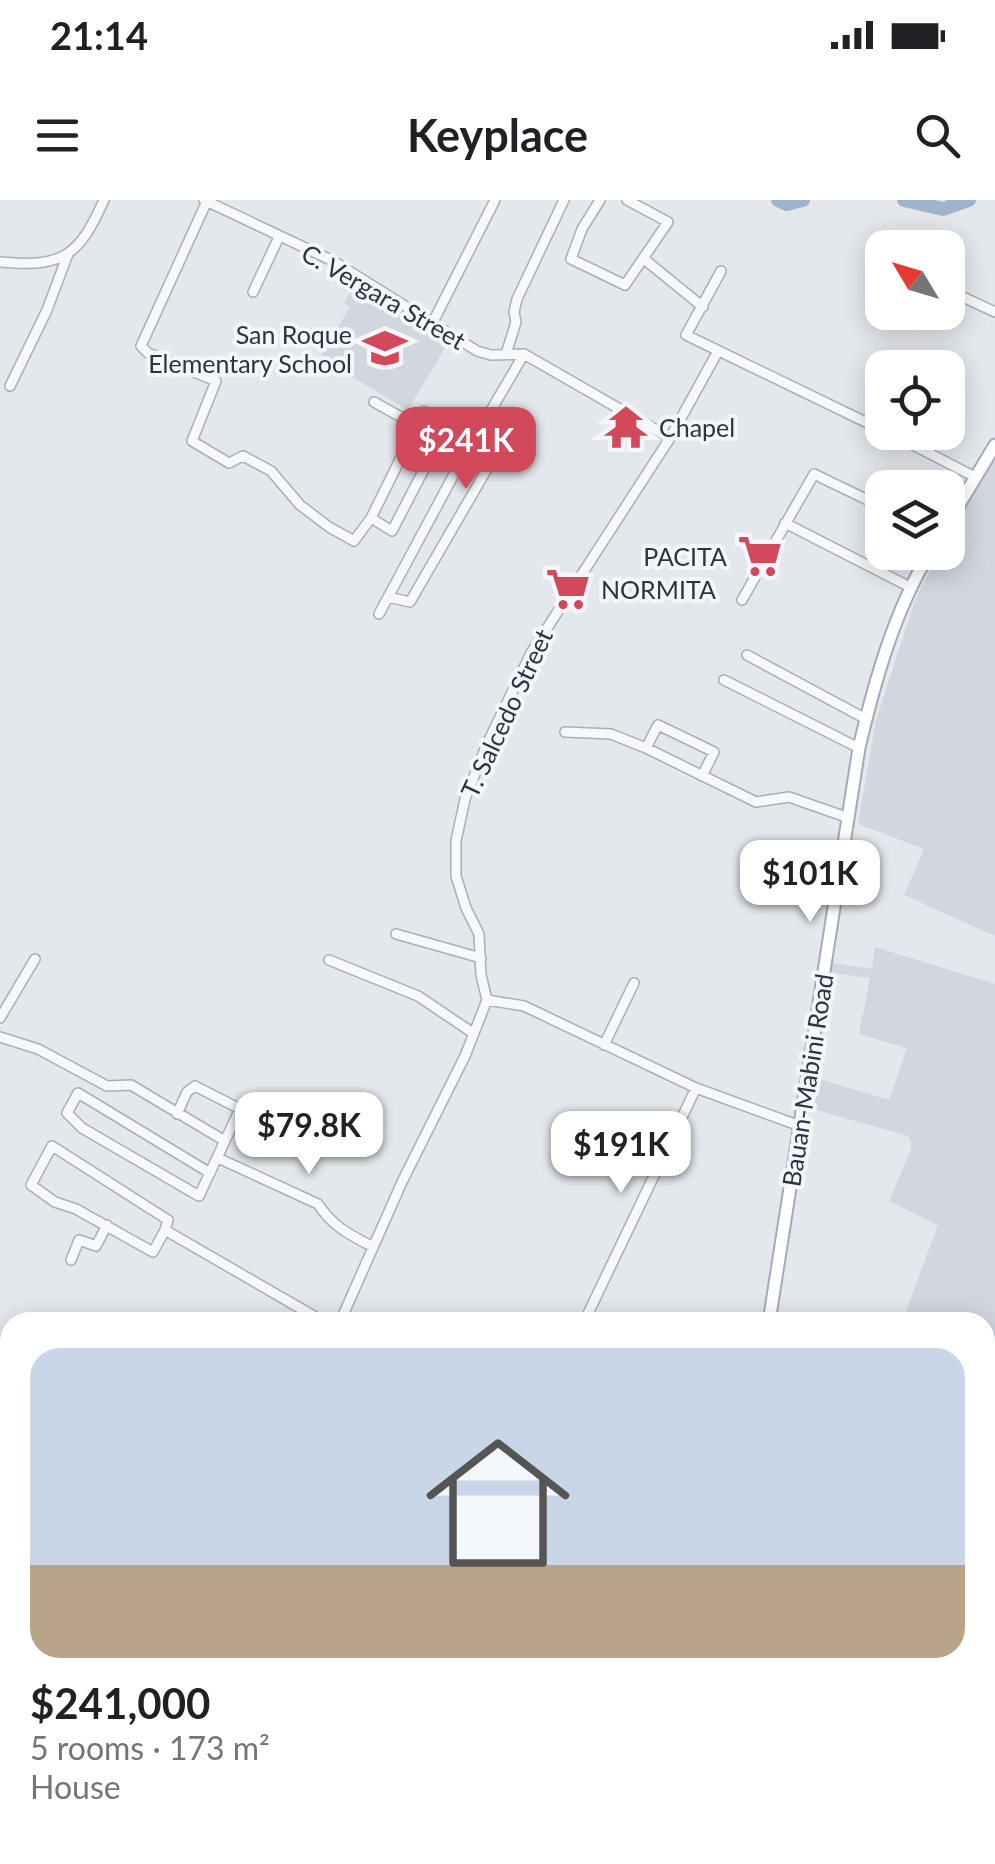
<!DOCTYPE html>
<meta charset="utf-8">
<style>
body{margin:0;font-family:Lato,sans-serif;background:#f2f2f2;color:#202124;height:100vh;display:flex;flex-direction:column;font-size:38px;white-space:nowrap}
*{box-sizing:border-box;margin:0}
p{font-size:32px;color:#757577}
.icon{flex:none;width:55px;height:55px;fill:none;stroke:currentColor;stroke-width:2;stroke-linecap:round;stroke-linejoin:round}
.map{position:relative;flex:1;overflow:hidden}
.panel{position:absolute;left:0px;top:1112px;width:995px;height:552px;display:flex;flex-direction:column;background:#fff;border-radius:30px 30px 0 0;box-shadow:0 5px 25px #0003}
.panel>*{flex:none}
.needle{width:65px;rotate:308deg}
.controls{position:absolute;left:865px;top:30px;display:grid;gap:20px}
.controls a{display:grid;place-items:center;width:100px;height:100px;border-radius:20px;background:#fff;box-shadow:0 5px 25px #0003;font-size:50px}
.price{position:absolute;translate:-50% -85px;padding:0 22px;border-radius:20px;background:#fff;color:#222;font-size:32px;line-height:65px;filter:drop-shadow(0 2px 5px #0008)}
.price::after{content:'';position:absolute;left:50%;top:60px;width:30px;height:22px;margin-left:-15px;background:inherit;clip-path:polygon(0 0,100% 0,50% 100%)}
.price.current{background:#d1495b;color:#fff}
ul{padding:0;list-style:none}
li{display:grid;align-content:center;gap:20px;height:530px;padding:0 30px}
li+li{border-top:2px solid #e0e0e0}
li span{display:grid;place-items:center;height:310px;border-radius:30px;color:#555}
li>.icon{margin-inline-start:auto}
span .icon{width:180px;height:180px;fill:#fffc;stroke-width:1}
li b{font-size:42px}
.status{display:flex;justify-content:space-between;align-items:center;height:70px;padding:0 50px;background:#fff;direction:ltr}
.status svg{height:28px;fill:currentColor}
header{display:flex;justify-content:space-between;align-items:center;height:130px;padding:0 30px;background:#fff;font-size:45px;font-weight:700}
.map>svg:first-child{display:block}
.built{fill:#d2d6de}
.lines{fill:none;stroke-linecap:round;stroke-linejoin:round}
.river{stroke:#9fb4cc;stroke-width:14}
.minor-casing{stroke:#a9aeb7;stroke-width:12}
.major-casing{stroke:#a3abb8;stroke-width:15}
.minor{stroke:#f7f8fa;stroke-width:9}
.major{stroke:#fff;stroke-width:11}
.labels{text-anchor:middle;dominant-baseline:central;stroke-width:8;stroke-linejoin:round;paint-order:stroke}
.street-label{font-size:25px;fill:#2b3445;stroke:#f4f6f9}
.poi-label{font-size:25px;fill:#2b3445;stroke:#f4f6f9;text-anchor:end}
</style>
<div class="status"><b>21:14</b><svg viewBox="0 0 49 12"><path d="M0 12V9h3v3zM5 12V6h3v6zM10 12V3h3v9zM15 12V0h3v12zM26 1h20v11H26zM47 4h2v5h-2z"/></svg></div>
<header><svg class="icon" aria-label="menu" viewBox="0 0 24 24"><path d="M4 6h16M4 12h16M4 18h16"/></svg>Keyplace<svg class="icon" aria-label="search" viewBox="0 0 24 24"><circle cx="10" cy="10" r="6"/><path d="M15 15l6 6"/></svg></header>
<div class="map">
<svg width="995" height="1664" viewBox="0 0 995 1664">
<rect width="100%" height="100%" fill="#e4e7ec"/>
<path class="built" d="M356 82 451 138 408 210 320 158 350 107 344 103Z
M995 259V736L904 695 924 649 858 624 876 520 916 398 939 353 948 352V336Z
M875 747 995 784V1524L985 1519V1122H902L938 1025 889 1001 912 947 908 936 806 907 813 877 889 900 907 848 859 834 870 778 826 772 827 762 872 769Z"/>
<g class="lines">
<path class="river" d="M778 0 787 4 803 0
M904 0 943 9 969 0"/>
<g class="minor-casing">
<path id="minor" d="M204 0 333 61 477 151 491 155 524 154 670 238
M600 0 582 29 571 59 625 85 668 22 627 0
M207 1 141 146 148 153 216 181 192 241 229 263 243 256 271 271 300 305 329 327 354 341 371 318 424 211 498 250 410 402 388 397
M644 59 703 107
M0 62C63 68 79 56 104 0
M721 71 686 135 882 230
M948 90 995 112
M253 92 279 37
M433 122 495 0
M506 154 516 122 514 112 517 99 564 0
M10 186 47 110 68 54
M374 202 417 226
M888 232 975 277
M371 318 392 331 448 223
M785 323 910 387
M882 327 879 333 882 335
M742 400 814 274 882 307
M379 414 459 265 524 154
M747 455 866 519
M724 480 859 548
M565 532 611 534 646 548 756 602 789 597 849 618
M646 548 658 525 714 552 702 576
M396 734 481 758
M329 760 418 796 473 833
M487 800 524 806 696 888 800 926
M0 818 35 759
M0 837 38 849 107 886 131 885 225 941
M604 845 634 783
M177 914 187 892 195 886 240 909 199 996 82 928 67 913 78 893 210 973
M218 958 318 1004C332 1026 350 1035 373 1047
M165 1030 153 1052 76 1009 55 1002 31 985 52 946 168 1020 165 1030 324 1122
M71 1060 79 1040 96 1046 107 1025
M340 1122 402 982 465 856 487 800 481 775 479 734 466 708 456 676V641L465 599 487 544 531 453 670 238 717 153
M584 1122 696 888
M0 1210 10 1215
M624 1655 668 1664
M437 1661 439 1655
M540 1664 572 1655"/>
</g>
<g class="major-casing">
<path id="major" d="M948 323 995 245
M769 1122 859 548C875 480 894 412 930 352
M725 1655V1664"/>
</g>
<use href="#minor" class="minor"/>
<use href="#major" class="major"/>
</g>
<defs>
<g id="school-bare" transform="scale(3.45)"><path d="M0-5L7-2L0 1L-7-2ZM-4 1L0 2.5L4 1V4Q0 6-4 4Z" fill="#d1495b" stroke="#f4f6f9" stroke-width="2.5" paint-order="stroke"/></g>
<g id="temple-bare" transform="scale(3.45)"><path d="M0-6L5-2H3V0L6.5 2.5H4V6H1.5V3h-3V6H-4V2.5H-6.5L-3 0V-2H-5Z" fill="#d1495b" stroke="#f4f6f9" stroke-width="2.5" paint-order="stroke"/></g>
<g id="supermarket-bare" transform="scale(3.45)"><path d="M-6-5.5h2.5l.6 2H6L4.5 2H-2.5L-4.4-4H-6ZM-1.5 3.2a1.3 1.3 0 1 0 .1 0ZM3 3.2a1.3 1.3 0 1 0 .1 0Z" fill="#d1495b" stroke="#f4f6f9" stroke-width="2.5" paint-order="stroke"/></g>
</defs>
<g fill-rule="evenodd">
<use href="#school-bare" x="385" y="148"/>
<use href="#temple-bare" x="626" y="227"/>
<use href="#supermarket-bare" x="760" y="356"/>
<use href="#supermarket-bare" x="568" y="389"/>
</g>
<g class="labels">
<g class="street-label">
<text transform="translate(384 96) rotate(30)">C. Vergara Street</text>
<text transform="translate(506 513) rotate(-65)">T. Salcedo Street</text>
<text transform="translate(807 880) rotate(-81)">Bauan-Mabini Road</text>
</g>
<g class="poi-label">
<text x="352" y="134">San Roque<tspan x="352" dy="29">Elementary School</tspan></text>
<text x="659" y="227" text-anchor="start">Chapel</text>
<text x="727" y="356">PACITA</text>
<text x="601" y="389" text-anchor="start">NORMITA</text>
</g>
</g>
</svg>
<div class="controls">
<a><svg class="needle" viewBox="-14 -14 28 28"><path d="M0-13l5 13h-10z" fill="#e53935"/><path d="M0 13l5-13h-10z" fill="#757577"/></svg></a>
<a><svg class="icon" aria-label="locate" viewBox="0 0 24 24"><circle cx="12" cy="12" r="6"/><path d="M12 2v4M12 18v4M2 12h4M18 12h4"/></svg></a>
<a><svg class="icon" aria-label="layers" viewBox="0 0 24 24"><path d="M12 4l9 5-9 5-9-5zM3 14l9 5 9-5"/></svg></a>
</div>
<b class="price current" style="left:466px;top:292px">$241K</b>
<b class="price" style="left:810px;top:725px">$101K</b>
<b class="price" style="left:309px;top:977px">$79.8K</b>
<b class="price" style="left:621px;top:996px">$191K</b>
<section class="panel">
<ul>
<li><span style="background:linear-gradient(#c9d6e8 70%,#b9a48a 0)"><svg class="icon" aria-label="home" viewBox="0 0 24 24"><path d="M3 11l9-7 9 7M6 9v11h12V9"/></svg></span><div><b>$241,000</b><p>5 rooms · 173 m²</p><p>House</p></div></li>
</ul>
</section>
</div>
